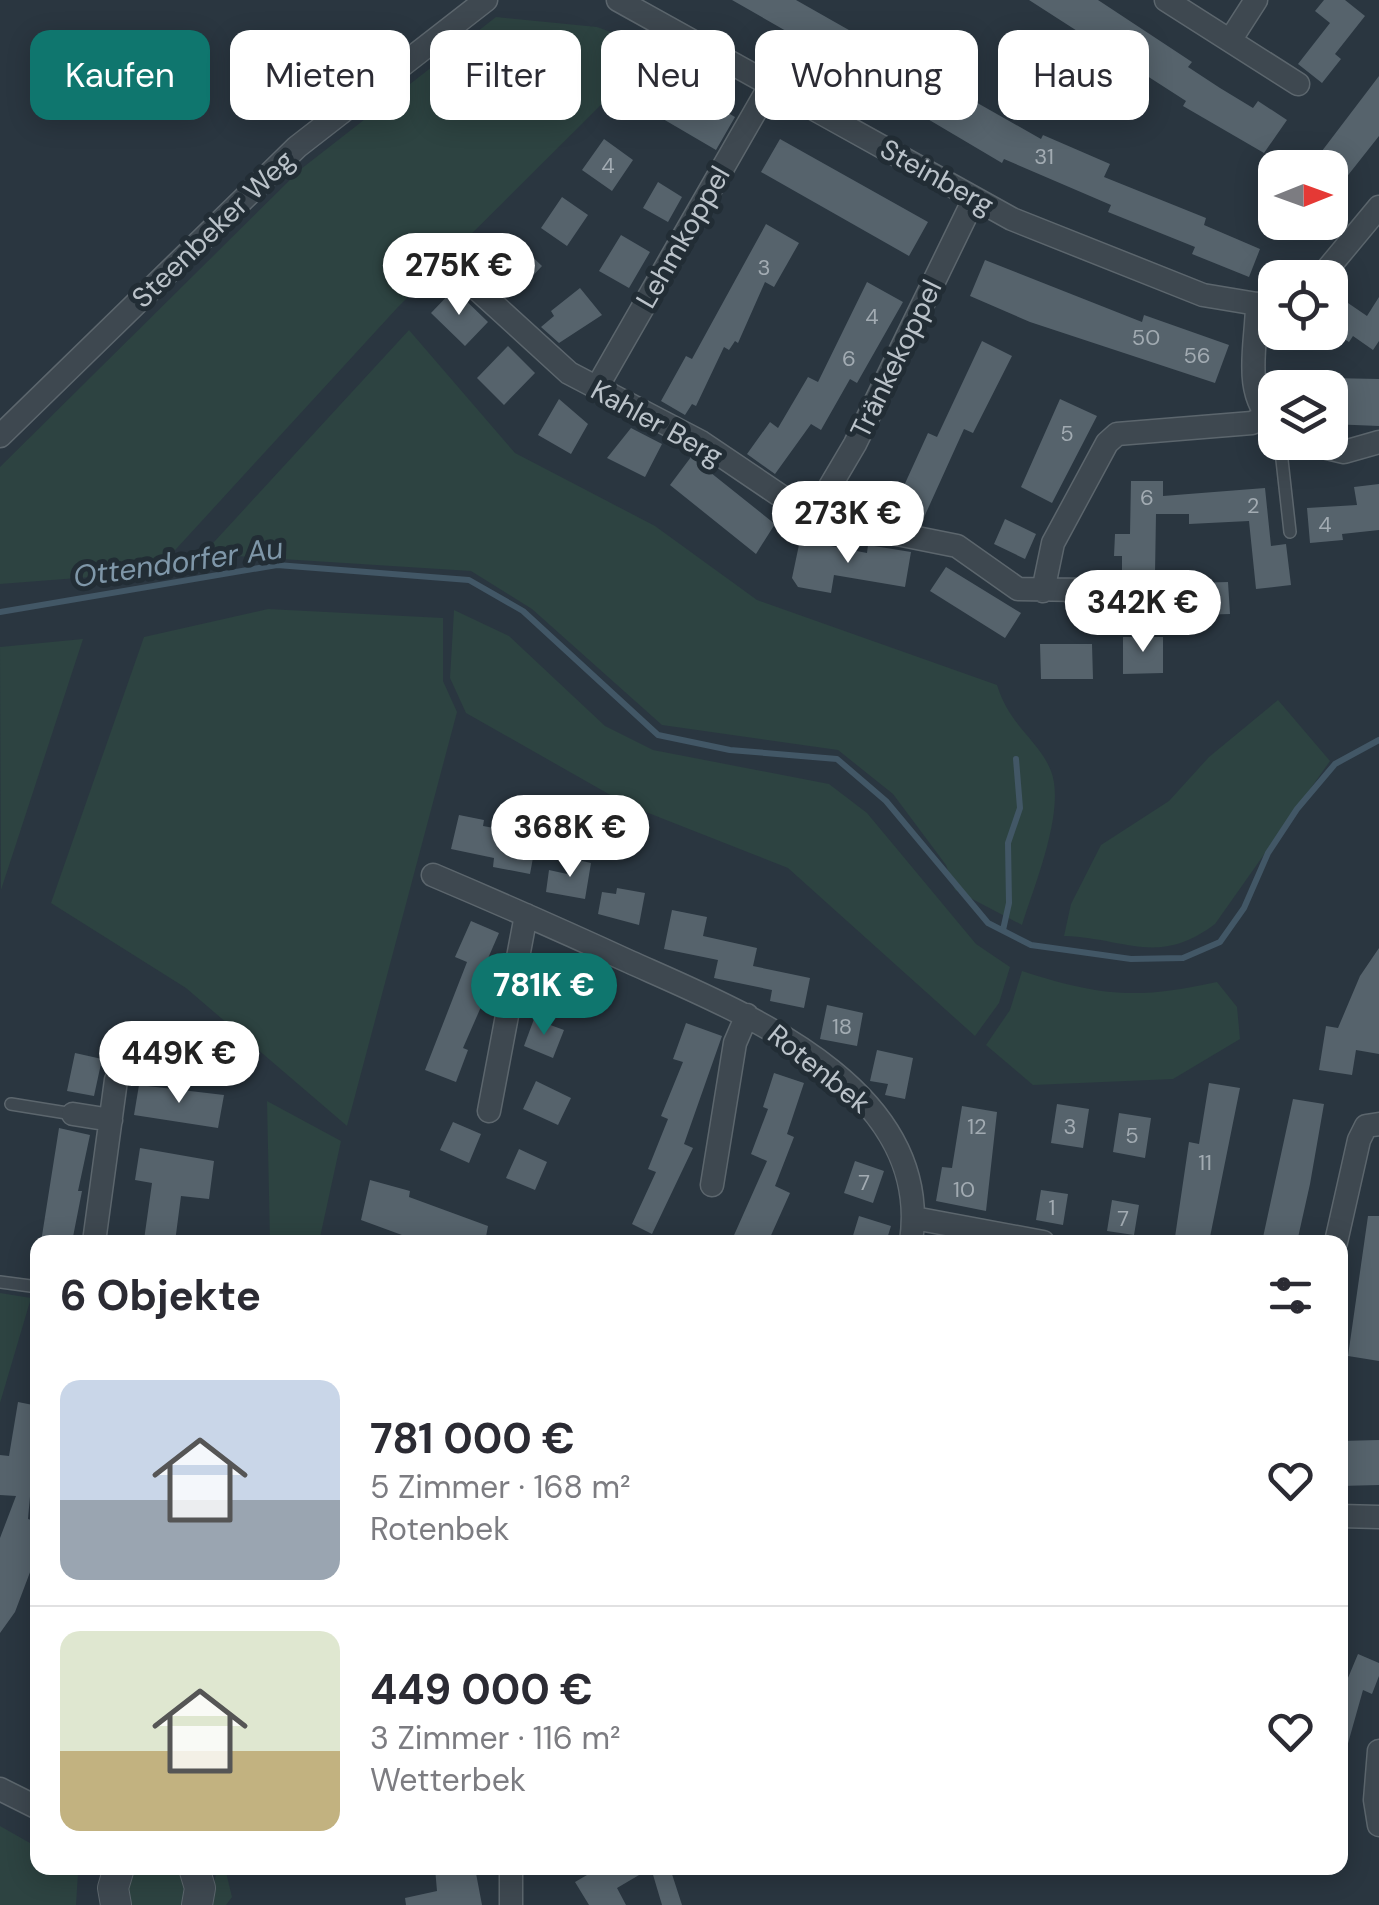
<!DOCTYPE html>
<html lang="de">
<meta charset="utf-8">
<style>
body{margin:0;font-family:"DM Sans",sans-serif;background:#f7f7f7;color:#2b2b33;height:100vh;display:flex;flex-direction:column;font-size:38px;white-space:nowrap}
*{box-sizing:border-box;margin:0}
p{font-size:32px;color:#7c7c81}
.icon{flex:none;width:55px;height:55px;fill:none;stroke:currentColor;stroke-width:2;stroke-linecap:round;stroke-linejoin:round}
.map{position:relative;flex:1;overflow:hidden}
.side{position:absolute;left:30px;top:1235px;width:1318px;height:640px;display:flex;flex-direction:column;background:#fff;border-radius:20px;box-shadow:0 5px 25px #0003}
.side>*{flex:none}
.hud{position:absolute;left:30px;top:30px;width:1320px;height:90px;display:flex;gap:20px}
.needle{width:65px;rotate:89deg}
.controls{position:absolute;left:1258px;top:150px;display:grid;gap:20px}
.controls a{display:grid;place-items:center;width:90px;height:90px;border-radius:20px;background:#fff;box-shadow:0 5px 25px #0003;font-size:50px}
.price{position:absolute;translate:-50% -85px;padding:0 22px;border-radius:35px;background:#fff;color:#222;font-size:32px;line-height:65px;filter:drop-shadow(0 2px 5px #0008)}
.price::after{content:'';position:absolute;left:50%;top:60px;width:30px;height:22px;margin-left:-15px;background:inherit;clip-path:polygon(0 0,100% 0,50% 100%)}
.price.on{background:#0f766e;color:#fff}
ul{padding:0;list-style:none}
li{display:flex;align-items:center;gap:30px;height:250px;padding:0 30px}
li+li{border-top:2px solid #e1e1e2}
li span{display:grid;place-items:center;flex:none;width:280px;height:200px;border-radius:20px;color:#555}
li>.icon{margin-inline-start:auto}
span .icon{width:120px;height:120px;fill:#fffc;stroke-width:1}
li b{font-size:42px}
h2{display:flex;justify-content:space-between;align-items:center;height:120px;padding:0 30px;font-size:42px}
.tag{padding:0 35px;border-radius:20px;background:#fff;box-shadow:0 5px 25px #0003;font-size:35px;line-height:90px}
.tag.on{background:#0f766e;color:#fff}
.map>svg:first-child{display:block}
.green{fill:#2d4341}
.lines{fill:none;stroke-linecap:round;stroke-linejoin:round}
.stream{stroke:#425766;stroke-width:6}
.building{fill:#56636c}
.service-casing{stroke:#5c666d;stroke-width:14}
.minor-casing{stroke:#5c666d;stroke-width:25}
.tertiary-casing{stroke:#5c666d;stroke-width:32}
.service{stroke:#3e4850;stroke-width:11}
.minor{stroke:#3e4850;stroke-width:22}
.tertiary{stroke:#3e4850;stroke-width:30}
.labels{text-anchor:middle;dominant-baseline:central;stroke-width:10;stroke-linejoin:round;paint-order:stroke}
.number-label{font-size:22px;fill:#a2abb2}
.street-label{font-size:28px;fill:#bbc3ca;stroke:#222d35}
.water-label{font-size:30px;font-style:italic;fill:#7f97a9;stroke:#222d35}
</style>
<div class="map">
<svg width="1379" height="1905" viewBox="0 0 1379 1905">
<rect width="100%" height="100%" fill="#2a3640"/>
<path class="green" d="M496 17 597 27 657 49 398 307 155 572 0 584V467L301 169Z
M409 330 515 453 655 526 757 600 997 685C1010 727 1039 740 1051 771 1066 810 1034 886 1022 925L955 890 946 865 893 794 838 750 662 725 532 609 471 571 203 554Z
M268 609 443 618V681L457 712 347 1126 186 988 51 903 144 637Z
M454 610 509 636 605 726 653 750 829 784 867 813 976 944 1010 967 999 1003 975 1036 788 868 628 805 466 713 450 678Z
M83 639 1 890 0 647Z
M1278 700 1330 761 1215 924C1158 967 1126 938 1064 936L1071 904 1101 845 1169 801 1209 757Z
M1022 971C1100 996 1136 1000 1217 982L1237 1007 1240 1039 1173 1079 1033 1085 986 1045 1010 1010Z
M267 1101 341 1141 319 1242H270Z
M0 1293 31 1298 0 1403Z
M0 1826 37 1847 38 1868H72L78 1873 76 1905H0Z
M136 1868H180L185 1872 187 1905H129L126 1885Z
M217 1868H225L232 1897 226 1905H212L211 1901Z"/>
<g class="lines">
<path class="stream" d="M0 612 277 565 469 580 523 611 658 735 730 750 837 759 886 801 988 923 1031 945 1131 959 1183 958 1220 942 1244 908 1268 853 1297 809 1335 764 1379 740
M1003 930 1009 903 1008 843 1020 808 1016 759"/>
</g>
<path class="building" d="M732 0H796L1041 139 1043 135 1110 164 1104 177 1206 218 1204 225 1260 249 1249 277 1192 254 1195 247 1108 212 1111 205 1004 159 1002 163 855 76 853 79 795 47 800 39Z
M1029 0H1098L1192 62 1188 67 1220 88 1253 108 1258 101 1287 120 1264 153 1183 106 1186 101Z
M1324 0H1345L1365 16 1335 54 1341 59 1322 83 1298 64 1330 23 1315 11Z
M661 75 735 117 716 150 634 102Z
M1379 76V136L1330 198V168H1309Z
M604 139 633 160 612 191 582 170Z
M780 139 928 222 909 256 761 172Z
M658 182 682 197 668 222 643 208Z
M562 197 588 215 567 246 541 228Z
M766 224 799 243 774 287 765 282 738 343 735 341 729 350 724 347 696 406 692 404 685 415 661 401 686 356 692 359Z
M621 235 650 252 629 288 599 271Z
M520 245 542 266 516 294 494 273Z
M985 260 1142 322 1144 315 1229 345 1215 383 1030 322 970 296Z
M867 282 903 302 857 383 850 379 821 430 811 424 775 474 747 454 770 422 778 428 808 377 818 382Z
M580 288 602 315 559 343 541 327 554 316 551 311Z
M454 289 488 322 465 346 431 313Z
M1379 297V341L1373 350 1353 336 1349 342 1330 330 1348 303 1367 316Z
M982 341 1012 356 973 433 964 429 921 524 913 522 892 512 928 433 937 437Z
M508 346 535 373 504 405 477 378Z
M1330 378 1379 379V426L1330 424Z
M559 399 588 424 571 454 538 435Z
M1060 399 1097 416 1052 503 1021 487Z
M631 428 662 444 645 477 607 458Z
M691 457 775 524 756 554 670 485Z
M1131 481H1163V496L1265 488 1271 546 1286 544 1291 585 1256 589 1249 521 1189 524V514H1156L1155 574H1122V556H1114L1115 534H1130Z
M1379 484V530L1342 534 1343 540 1310 543 1307 508 1357 505 1354 487Z
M1005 519 1036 534 1025 559 994 544Z
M800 540 867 553 868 545 911 552 905 587 834 575 831 593 798 587 792 578Z
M946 567 1021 613 1005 638 930 591Z
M1228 582 1230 614 1195 615 1193 583Z
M1123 637H1163V673L1123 674Z
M1040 644H1092L1093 679H1041Z
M459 815 484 820 483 826 537 836 530 874 493 867 494 858 451 849Z
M569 858 591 863 585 899 546 892 549 870 567 874Z
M617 888 645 893 639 925 598 914 602 892 616 894Z
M672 910 707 917 703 936 757 948 753 966 810 978 804 1008 770 1001 772 990 714 978 718 960 664 949Z
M471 921 499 933 476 986 474 996 484 1000 463 1048 468 1050 456 1082 425 1070 467 962 455 957Z
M1379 948V1054L1356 1050 1352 1075 1319 1070 1326 1026 1338 1028 1360 976Z
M538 963 587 972 581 1004 532 996Z
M827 1005 863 1013 857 1046 820 1039Z
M534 1019 564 1030 553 1058 524 1046Z
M686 1023 722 1036 684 1144 693 1148 652 1234 632 1224 656 1172 648 1169 668 1119 661 1116 683 1062 673 1059Z
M877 1050 913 1058 905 1099 885 1095 888 1084 870 1081Z
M75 1053 102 1059 94 1096 67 1091Z
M774 1073 804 1083 787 1134 794 1137 775 1186 790 1193 768 1242H731L767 1161 751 1154 768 1109 763 1107Z
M536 1081 571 1098 558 1125 523 1109Z
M1209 1083 1240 1088 1209 1242 1175 1237 1189 1142 1199 1144Z
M139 1085 224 1095 218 1128 134 1115Z
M1293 1099 1324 1104 1310 1184 1297 1242H1262Z
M1057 1104 1089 1109 1083 1148 1051 1143Z
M962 1106 997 1112 986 1211 936 1201 942 1167 952 1168Z
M1119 1113 1151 1118 1145 1158 1113 1152Z
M453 1122 481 1134 469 1163 440 1150Z
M59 1128 90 1135 78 1191H82L72 1242H41Z
M140 1148 214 1161 209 1199 181 1196 175 1242 144 1240 152 1183 135 1180Z
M519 1149 547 1162 535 1190 506 1178Z
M855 1161 884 1171 873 1203 844 1193Z
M370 1180 410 1191 409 1197 488 1226 485 1242H421L361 1220Z
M1041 1190 1068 1194 1063 1225 1036 1220Z
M1112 1200 1139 1205 1134 1235 1107 1231Z
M859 1216 891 1226 886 1242H851Z
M1368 1216H1379V1361L1348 1356Z
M18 1402 38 1406 28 1519 38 1522V1551L15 1612 0 1633V1538L16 1496 0 1495V1455L9 1456Z
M1379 1440V1485L1340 1486V1441Z
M1358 1654 1379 1663V1676L1372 1694 1363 1690 1345 1754 1340 1753V1697Z
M435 1868H475L482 1905H406L405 1898 437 1891Z
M599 1868H670L682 1905H662L651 1868 617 1888 626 1905H589L575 1882Z"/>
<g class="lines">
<g class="service-casing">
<path id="service" d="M1280 442 1290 532
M11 1104 73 1114
M0 1282 38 1287"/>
</g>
<g class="minor-casing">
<path id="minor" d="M618 0 1012 219 1203 295 1257 304 1275 302
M1166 0 1298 84
M1231 39 1256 0
M1320 278 1379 207
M466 279 569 373 701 442 812 517 957 546 1018 589 1155 591
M1257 304C1257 344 1241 393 1275 424
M596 389 771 84
M0 436 297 147 486 0
M1302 442 1344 452 1379 442
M812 517 855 444 974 199
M1043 591 1053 543 1107 443 1117 434 1252 423 1266 416
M433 875C499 903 565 932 630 962 744 1013 934 1087 911 1242
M489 1111 526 915
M73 1114 111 1120
M712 1185 735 1043 747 1015
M914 1218 1043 1242
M94 1242 116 1080
M1336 1242 1359 1140 1366 1126 1379 1124
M1340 1516 1379 1517
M1379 1751 1375 1800 1379 1825
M0 1789 38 1808
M511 1868V1905"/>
</g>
<g class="tertiary-casing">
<path id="tertiary" d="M194 1868 200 1888 197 1905
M116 1905 113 1888 119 1868"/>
</g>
<use href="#service" class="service"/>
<use href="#minor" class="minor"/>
<use href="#tertiary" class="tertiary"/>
</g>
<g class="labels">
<g class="number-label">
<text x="1044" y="156">31</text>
<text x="608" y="165">4</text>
<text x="764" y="267">3</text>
<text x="872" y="316">4</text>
<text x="1146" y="337">50</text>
<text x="1197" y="355">56</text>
<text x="849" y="358">6</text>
<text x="1067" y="433">5</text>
<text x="1147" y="497">6</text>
<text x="1253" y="505">2</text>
<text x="1325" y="524">4</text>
<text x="842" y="1026">18</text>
<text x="977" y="1126">12</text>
<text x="1070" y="1126">3</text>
<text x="1132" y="1135">5</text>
<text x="1205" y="1162">11</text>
<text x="864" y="1182">7</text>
<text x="964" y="1189">10</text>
<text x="1052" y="1207">1</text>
<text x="1123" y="1218">7</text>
</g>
<g class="street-label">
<text transform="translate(937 177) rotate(29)">Steinberg</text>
<text transform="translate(213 229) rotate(-44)">Steenbeker Weg</text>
<text transform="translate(683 237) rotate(-60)">Lehmkoppel</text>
<text transform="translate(896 359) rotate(-64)">Tränkekoppel</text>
<text transform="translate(657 423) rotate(29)">Kahler Berg</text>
<text transform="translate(819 1069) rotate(39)">Rotenbek</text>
</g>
<g class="water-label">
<text transform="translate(178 562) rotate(-8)">Ottendorfer Au</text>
</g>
</g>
</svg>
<div class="controls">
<a><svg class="needle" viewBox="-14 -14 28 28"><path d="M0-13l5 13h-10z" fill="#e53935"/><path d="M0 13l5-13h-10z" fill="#7c7c81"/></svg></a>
<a><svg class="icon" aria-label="locate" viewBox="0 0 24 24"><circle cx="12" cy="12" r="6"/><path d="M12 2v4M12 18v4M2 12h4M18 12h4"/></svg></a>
<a><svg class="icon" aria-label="layers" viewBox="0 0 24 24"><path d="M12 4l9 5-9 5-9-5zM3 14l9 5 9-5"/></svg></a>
</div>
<b class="price" style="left:459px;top:318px">275K €</b>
<b class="price" style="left:848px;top:566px">273K €</b>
<b class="price" style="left:1143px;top:655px">342K €</b>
<b class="price" style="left:570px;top:880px">368K €</b>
<b class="price on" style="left:544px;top:1038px">781K €</b>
<b class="price" style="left:179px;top:1106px">449K €</b>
<div class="hud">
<a class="tag on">Kaufen</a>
<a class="tag">Mieten</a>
<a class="tag">Filter</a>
<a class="tag">Neu</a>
<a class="tag">Wohnung</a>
<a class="tag">Haus</a>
</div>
<section class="side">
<h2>6 Objekte<svg class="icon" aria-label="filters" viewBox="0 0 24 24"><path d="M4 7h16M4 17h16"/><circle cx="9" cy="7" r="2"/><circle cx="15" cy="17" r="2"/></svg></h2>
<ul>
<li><span style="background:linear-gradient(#c9d6e8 60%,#9aa5b1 0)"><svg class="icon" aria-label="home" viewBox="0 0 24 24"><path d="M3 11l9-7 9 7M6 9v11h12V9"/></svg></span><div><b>781 000 €</b><p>5 Zimmer · 168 m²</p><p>Rotenbek</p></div><svg class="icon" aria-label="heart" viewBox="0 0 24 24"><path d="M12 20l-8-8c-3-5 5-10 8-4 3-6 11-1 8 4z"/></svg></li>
<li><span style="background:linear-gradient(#dfe7d0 60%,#c2b280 0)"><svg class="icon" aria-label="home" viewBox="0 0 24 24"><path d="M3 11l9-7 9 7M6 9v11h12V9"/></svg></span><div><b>449 000 €</b><p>3 Zimmer · 116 m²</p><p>Wetterbek</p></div><svg class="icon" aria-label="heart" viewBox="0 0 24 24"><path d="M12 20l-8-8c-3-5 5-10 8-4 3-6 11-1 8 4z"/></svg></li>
</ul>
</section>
</div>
